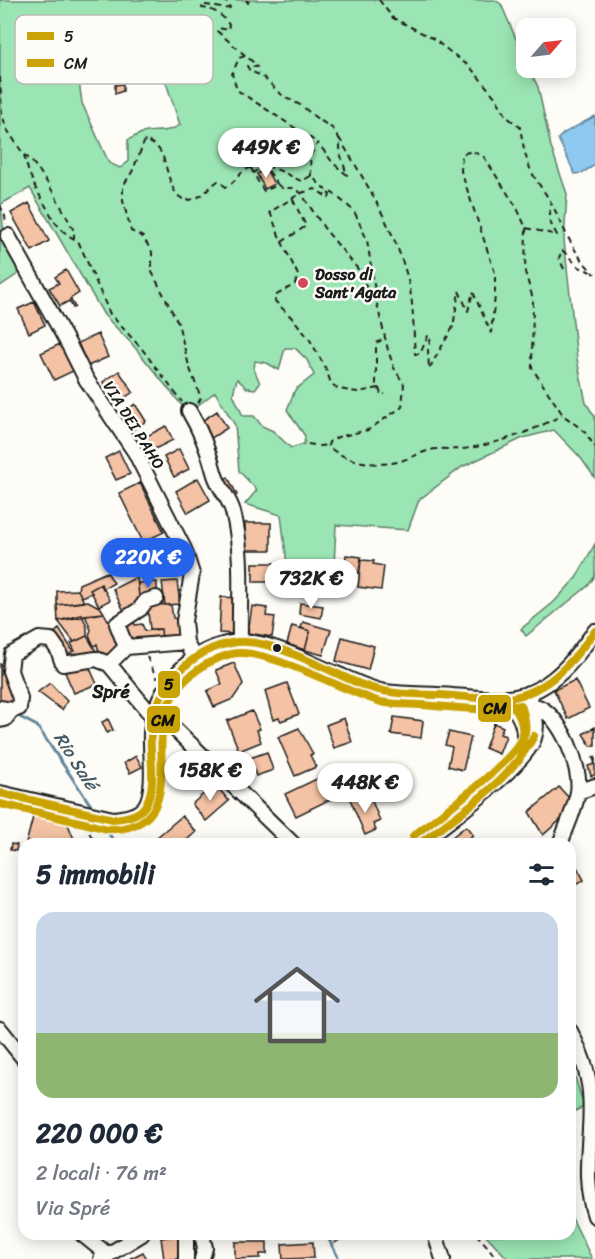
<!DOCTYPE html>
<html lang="it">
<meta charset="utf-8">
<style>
body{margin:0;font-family:Sriracha,sans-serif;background:#f6f6f7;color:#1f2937;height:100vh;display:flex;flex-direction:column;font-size:22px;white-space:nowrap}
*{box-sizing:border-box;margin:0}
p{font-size:20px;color:#747a83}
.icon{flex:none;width:33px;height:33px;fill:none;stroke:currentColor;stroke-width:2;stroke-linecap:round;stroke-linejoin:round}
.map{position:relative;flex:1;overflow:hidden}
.sheet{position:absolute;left:18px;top:838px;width:558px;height:402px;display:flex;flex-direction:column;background:#fff;border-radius:18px;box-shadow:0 3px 15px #0003}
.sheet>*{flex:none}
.needle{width:39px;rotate:62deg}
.fabs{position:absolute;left:516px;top:18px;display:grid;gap:12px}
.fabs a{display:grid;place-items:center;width:60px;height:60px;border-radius:12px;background:#fff;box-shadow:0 3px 15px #0003;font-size:30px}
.price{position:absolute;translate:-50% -51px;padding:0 14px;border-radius:21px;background:#fff;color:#222;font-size:20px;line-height:39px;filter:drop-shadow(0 2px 3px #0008)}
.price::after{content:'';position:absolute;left:50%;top:36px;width:18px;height:14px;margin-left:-9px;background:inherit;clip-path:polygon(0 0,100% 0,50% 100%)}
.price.current{background:#2563eb;color:#fff}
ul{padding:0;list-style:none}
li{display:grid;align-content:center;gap:12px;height:318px;padding:0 18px}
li+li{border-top:2px solid #e0e1e3}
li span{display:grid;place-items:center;height:186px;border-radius:18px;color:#555}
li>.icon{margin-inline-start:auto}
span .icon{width:108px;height:108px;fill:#fffc;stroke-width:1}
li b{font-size:26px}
h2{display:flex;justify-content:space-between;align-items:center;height:72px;padding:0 18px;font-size:26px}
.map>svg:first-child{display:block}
.green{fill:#9be4b3;stroke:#5c8068;stroke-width:1.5;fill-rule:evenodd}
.water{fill:#8fc9ef;stroke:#61849b;stroke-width:1.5}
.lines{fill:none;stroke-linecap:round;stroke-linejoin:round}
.stream{stroke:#61849b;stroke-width:3}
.building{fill:#f4c2a4;stroke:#1c1c1c;stroke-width:1.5}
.minor-casing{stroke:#1c1c1c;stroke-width:18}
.path{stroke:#1c1c1c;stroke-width:2;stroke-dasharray:6 4.5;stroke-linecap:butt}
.minor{stroke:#fdfcf7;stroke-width:14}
.bus-1-casing{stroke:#fdfcf7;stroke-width:12}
.bus-2-casing{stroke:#fdfcf7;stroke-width:12}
.bus-1{stroke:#caa306;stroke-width:8}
.bus-2{stroke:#caa306;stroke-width:8}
.poi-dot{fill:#d1495b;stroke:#fdfcf7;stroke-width:2}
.bus-dot{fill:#1c1c1c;stroke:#fdfcf7;stroke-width:2}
.labels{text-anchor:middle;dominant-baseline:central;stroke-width:5;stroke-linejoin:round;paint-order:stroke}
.poi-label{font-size:16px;font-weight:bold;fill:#1c1c1c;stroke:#fdfcf7;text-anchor:start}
.street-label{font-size:16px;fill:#1c1c1c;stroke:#fdfcf7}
.neighbourhood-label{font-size:18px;font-weight:bold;fill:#1c1c1c;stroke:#fdfcf7}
.water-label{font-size:18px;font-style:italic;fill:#445966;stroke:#fdfcf7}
.key{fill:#fdfcf7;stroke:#bab9b5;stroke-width:1.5}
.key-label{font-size:16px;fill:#1c1c1c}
.line-badge{stroke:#fdfcf7;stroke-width:2}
.pale-badge-label{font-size:16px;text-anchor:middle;font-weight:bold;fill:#111}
</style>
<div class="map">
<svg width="595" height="1259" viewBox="0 0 595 1259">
<rect width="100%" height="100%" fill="#fdfcf7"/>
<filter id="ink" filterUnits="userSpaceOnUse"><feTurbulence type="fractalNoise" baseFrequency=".0167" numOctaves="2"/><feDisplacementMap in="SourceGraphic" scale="12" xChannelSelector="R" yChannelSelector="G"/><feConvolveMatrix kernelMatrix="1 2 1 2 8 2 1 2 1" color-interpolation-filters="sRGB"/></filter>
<g filter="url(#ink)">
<path class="green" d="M0 0H495L501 4 526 62V68H529L538 87 551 147 567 194 564 240 577 359 586 403 595 417V478L580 457 554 430 523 438 462 467 419 500 408 530 336 525 334 567 287 564 281 515 245 504 257 490 239 471 235 425 215 392 188 413 132 344 104 315 30 188 1 204 3 226 18 274 0 286ZM134 26 157 55 180 125C168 133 155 130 142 133 137 135 132 138 128 140V162L120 168 109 163 82 103 76 59 81 47 94 35 115 29ZM285 348H295L307 360 314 375 295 390 287 410 305 436 304 444 291 448 273 431 262 426 254 416H243L233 394 237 379 247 388 255 389 260 383 254 369 255 361 267 363 279 370Z
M595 544V576L588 586 526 636 521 629 554 602 576 578Z
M570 1059 584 1107 570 1113Z
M570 1214 592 1259H508L486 1235 570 1234Z"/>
<path class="water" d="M595 116V165L582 173 575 174 558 139 564 133Z"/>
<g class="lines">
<path class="stream" d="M16 715 37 726 94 810
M101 820 115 844
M326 1234 339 1259"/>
</g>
<path class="building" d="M123 84V91L115 94V85Z
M266 169 274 184 265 189 257 174Z
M29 203 49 241 32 251 11 213Z
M66 270 79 293 70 299 75 307 73 308 69 301 60 306 49 288 59 283 55 277Z
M34 302 45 325 29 333 18 309Z
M98 334 108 357 88 366 78 343Z
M60 344 73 371 54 380 41 353Z
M119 371 133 392 117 403 103 382Z
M135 404 146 421 128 433 117 417Z
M217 411 227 428 210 439 200 422Z
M166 426 173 440 147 453 141 439Z
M179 449 189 469 174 477 164 457Z
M119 451 130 474 116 480 105 458Z
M228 477 237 495 228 499 219 482Z
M198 478 210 500 188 513 176 491Z
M140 483 164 532 143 542 119 493Z
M245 523H271V550H245Z
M346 555 361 557 359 573 344 571Z
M361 560 374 561 373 564 384 566 381 590 358 587Z
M253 563H274V582H253Z
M107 572 114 583 103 589 101 584 90 590 92 593 82 597 78 590 79 584Z
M137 577 139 597 143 604 125 613 113 589Z
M177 581 180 604 165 605 162 582Z
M157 582V596L139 597 138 583Z
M101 584 110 600 99 606 90 590Z
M78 590 84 602 57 605V591Z
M221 597 237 598 236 634 219 633Z
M88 601 101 608 104 613 58 621 57 605Z
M300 603 323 606 321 618 299 614Z
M147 604 171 605 173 618 177 619 181 641 162 642 161 629H150Z
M252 606 267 608 266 616 275 617 272 637 248 633Z
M104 613 121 643 117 646 118 654 100 657 97 644 94 646 89 635 91 630 85 615Z
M82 615 87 627V636L74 642 58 621Z
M133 620 135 625 142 624 145 631 161 629 162 642 128 643 123 625Z
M303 622 331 630 323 655 305 650 310 631 301 628Z
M292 626 310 631 305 650 287 644Z
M59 629 73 651 65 657 52 635Z
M87 636 96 651 92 656 79 659 71 643Z
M342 637 374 646 368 670 336 661Z
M234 663 243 684 233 699 214 707 207 691 222 684 216 670Z
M0 664 2 665 17 692 16 699 12 704 0 705Z
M88 664 97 684 74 693 64 670Z
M575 680 589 708 568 719 554 690Z
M50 683 67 701 62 710 38 692Z
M287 683 299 714 281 721 279 718 273 720 265 691Z
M252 711 260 729 257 730 261 742 239 751 227 721Z
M394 717 423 721 421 738 391 734Z
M344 718 352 742 334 748 326 725Z
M108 719 113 730 107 733 102 722Z
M494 723 503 727 500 734 506 736 499 754 485 748Z
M595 727V746H591L583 734Z
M299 728 313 754 310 755 316 767 295 776 278 737Z
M449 732 471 737 463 770 448 766 452 747 445 745Z
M267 752 273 770 256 776 250 758Z
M136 756 142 767 130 773 124 763Z
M595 757V775L591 776 588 766 595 764 593 758Z
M323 776 326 782 336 777 340 786 330 791 333 798 296 816 285 794Z
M215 784 229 801 206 821 192 804Z
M559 787 569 798 566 815 543 835 529 812Z
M362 794 366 803 372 801 380 821 373 824 376 830 365 835 350 799Z
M34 813 67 822 76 844H26Z
M182 816 196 832 182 844H161L156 838Z
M466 826 473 835 461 844H437L444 838 447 841Z
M276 837 280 844H269L268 841Z
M11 844 17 845 16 851 10 850Z
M577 867 584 880 570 888V871Z
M331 1234H343L344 1237 335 1243Z
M181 1235V1259H164L161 1238Z
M235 1242H267V1254H260V1258L235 1259Z
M313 1242 314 1258 283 1259 282 1244Z
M143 1252 147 1259H129Z"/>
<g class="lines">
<g class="minor-casing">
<path id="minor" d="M8 236 69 345 86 379 135 452 184 549 192 574 184 621 186 642 194 659
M189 411C201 431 209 452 215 475 219 488 230 499 233 512 244 553 239 601 240 642
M126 647 117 624 140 609 146 601 156 598
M109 664 126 647 186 642
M509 703C523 716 528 735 521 753
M0 708 12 710 19 708 20 698 10 671 12 654 39 639 51 640 58 650 63 664 96 659 109 664 153 717 175 729 293 844
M515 709C522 708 531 704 538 707 561 716 582 768 578 792 575 809 566 828 560 844
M0 720 5 719 12 710
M578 792 595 786
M0 793 113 819C125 818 139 816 146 805 156 788 150 753 151 733 155 687 192 646 239 642 267 640 307 662 334 673 350 679 367 689 385 692 407 695 431 694 453 696 471 697 490 700 508 698 518 697 529 694 538 689 563 676 579 653 595 631
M419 844C445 824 525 766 534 738 539 724 533 707 528 693
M0 1029 24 1059
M570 1031C580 1051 588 1070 590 1092 594 1135 580 1173 595 1216
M82 1234 108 1255
M186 1234V1259
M202 1234 205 1248 202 1259
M435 1234 443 1259
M101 1259 142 1234"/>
</g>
<path class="path" d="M222 0 229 4 230 8C221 10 211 4 202 5V8C214 9 223 15 229 25L228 30 219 28 217 31 254 63 257 67 247 66 250 71 262 76 283 96 302 106 315 117 332 128 339 138 341 156 347 175 333 163 318 143 310 156 311 176 326 190 334 194 354 211 367 240 377 304 388 350 394 368 404 384 402 407 368 430 338 437 329 442 328 446C342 460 372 466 392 463 407 461 421 451 436 449 445 448 454 450 463 449 498 444 531 432 562 415
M246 0 248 3 249 0
M379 0 393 18 432 38 470 67 496 98 507 117 520 127C522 139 524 151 528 163 532 176 542 188 549 199 564 226 572 254 595 274
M245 56 239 58 232 74 237 90 318 143
M0 77 2 113 6 128 24 155 28 170 36 189 55 222 63 231 79 243 110 314 142 349 182 402
M339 138C366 182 395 230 408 280 414 304 413 330 415 354H420L428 336 431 337 428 350 429 369 453 327 459 291 468 311 473 292 491 333 495 296V273L461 171 462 154 472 151 484 157 517 208 526 228 525 272 533 299 532 368 563 415 584 431 595 447
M24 155C39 163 65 213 74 231V238
M251 168C255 176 259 184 264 191L278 185 266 167 264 166 253 173
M278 185 282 188H293L301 193 324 228 362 274 366 287 375 298
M328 193 330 195 329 198 315 189 301 193 270 212 280 238 298 275 295 284 275 296V301L295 321 310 340 325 367 331 383 338 389 358 392 379 388 376 384V343L386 338
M0 205 5 216 6 225
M526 228 557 235 550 222V204
M282 242 306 226 292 198
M564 269 559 258 562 250 579 267 591 272
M379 388 381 395 385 394
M198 403 201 398 189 366 178 323 152 272V252L143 237 131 231 123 201V186L132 172 145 140C150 142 157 146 160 151 169 164 169 210 196 198 206 194 210 186 218 181L226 187C234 183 237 176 244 171 262 158 284 173 301 181L311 176
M308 444 319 446 328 445
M147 657 157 679
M84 824 96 844
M476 1234 489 1248 496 1259"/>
<use href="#minor" class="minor"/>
<g class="bus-1-casing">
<path id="bus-1" d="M476 697C484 698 493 697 500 699 526 706 526 741 519 761
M0 793 113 819C124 818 139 816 145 806 158 786 149 756 151 734 154 688 191 648 237 642 271 638 328 671 360 684 386 695 413 694 440 695 460 696 480 699 499 699 544 697 570 665 595 631
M419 844C458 815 511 780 534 736"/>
</g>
<g class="bus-2-casing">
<path id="bus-2" d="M0 804C28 810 56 817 84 823 94 825 105 830 115 829 178 825 156 763 163 721 169 688 200 662 231 654 266 646 344 692 381 702 394 705 409 704 422 705 455 707 489 713 521 705 524 714 527 724 525 733 516 761 438 816 413 836"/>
</g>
<use href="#bus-1" class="bus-1"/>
<use href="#bus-2" class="bus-2"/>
</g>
</g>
<circle class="poi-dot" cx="303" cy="283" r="6"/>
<circle class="bus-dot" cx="277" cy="648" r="5"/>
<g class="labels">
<g class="poi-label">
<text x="315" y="274">Dosso di<tspan x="315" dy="18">Sant'Agata</tspan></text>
</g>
<g class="street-label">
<text transform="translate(134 425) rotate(58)">VIA DEI PAHO</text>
</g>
<g class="neighbourhood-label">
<text x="111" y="692">Spré</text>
</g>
<g class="water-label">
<text transform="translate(76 761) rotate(57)">Rio Salé</text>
</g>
</g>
<rect x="15" y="15" width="198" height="69" rx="9" class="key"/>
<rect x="27" y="32" width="27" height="8" fill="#caa306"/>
<rect x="27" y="59" width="27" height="8" fill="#caa306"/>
<g class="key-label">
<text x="64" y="42">5</text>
<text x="64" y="69">CM</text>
</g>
<g class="line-badge">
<rect x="157" y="670" width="24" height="29" rx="6" fill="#caa306"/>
<rect x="477" y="694" width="35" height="29" rx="6" fill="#caa306"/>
<rect x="146" y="705" width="35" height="29" rx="6" fill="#caa306"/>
</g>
<g class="pale-badge-label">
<text x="169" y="690">5</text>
<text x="495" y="714">CM</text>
<text x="163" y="726">CM</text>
</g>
</svg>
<div class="fabs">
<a><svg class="needle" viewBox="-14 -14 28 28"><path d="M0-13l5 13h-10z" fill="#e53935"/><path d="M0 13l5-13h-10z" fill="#747a83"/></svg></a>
</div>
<b class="price" style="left:266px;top:179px">449K €</b>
<b class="price current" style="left:148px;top:589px">220K €</b>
<b class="price" style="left:311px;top:610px">732K €</b>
<b class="price" style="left:210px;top:802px">158K €</b>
<b class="price" style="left:365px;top:814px">448K €</b>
<section class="sheet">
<h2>5 immobili<svg class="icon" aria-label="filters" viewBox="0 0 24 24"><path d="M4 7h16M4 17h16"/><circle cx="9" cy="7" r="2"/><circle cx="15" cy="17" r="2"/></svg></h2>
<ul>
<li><span style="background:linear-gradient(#c9d6e8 65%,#8fb573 0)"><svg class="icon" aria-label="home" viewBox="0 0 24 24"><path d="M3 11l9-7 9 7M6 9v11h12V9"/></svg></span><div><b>220 000 €</b><p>2 locali · 76 m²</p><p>Via Spré</p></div></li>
</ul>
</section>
</div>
